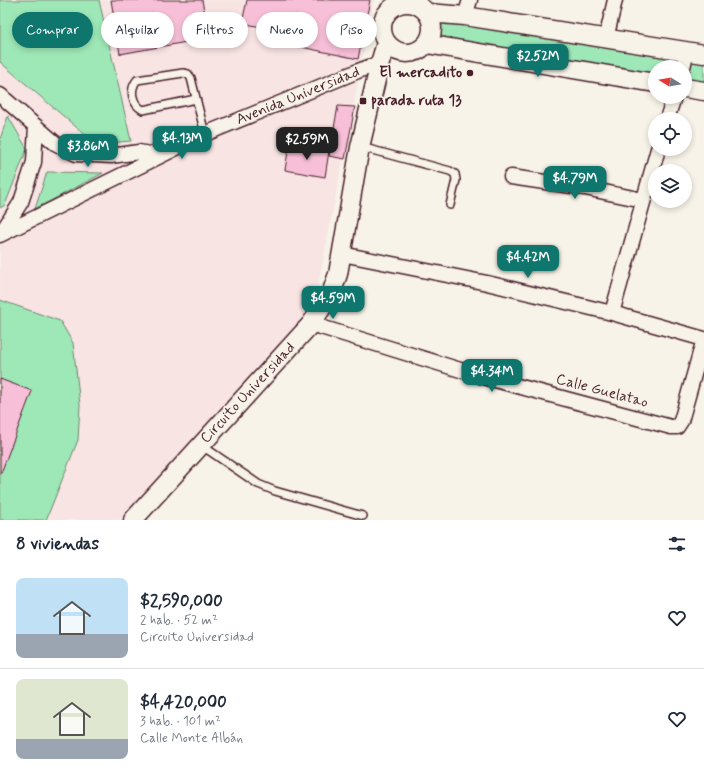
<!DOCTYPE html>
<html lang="es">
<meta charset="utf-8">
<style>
body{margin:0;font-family:Mynerve,sans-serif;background:#f2f2f3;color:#1f2937;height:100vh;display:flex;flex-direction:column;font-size:15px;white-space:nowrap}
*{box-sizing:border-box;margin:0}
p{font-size:13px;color:#747a83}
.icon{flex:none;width:22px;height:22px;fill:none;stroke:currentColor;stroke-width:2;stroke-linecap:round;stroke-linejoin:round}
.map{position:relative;height:520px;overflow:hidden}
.sheet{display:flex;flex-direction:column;background:#fff;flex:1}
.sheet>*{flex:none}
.hud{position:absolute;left:12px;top:12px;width:400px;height:36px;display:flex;gap:8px}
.needle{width:26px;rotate:281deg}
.tools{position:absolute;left:648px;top:60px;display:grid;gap:8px}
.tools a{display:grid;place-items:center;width:44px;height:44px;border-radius:50%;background:#fff;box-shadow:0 2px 6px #0003;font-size:20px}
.price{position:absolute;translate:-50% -34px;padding:0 9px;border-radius:8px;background:#0f766e;color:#fff;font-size:13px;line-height:26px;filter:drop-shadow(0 1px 2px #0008)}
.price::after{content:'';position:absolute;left:50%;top:24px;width:12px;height:9px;margin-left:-6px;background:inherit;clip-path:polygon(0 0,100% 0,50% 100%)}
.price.active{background:#222;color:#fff}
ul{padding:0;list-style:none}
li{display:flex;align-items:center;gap:12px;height:100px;padding:0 16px}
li+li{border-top:1px solid #e0e1e3}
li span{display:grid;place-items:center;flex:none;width:112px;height:80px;border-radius:8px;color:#555}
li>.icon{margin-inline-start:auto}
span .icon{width:48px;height:48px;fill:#fffc;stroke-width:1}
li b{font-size:17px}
h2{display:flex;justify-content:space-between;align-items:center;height:48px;padding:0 16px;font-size:17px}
.tag{padding:0 14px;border-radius:18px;background:#fff;box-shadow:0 2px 6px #0003;font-size:14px;line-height:36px}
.tag.active{background:#0f766e;color:#fff}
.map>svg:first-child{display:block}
.built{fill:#f7e4e3}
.green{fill:#9ee8b7;stroke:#748471}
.building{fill:#f7c0d8;stroke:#4a1f2b}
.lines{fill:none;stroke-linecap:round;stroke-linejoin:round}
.service-casing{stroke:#4a1f2b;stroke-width:10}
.minor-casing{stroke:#4a1f2b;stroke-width:17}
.tertiary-casing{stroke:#4a1f2b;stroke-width:21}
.service{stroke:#f7f3e8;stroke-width:7}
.minor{stroke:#f7f3e8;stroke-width:14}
.tertiary{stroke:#f7f3e8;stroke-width:18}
.poi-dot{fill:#4a1f2b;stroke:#f7f3e8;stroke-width:1.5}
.labels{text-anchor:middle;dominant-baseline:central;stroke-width:3;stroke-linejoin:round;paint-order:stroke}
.poi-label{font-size:15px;font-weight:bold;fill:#4a1f2b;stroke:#f7f3e8;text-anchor:end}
.street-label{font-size:15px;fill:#4a1f2b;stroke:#f7f3e8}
</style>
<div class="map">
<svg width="704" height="520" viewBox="0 0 704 520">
<rect width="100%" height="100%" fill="#f7f3e8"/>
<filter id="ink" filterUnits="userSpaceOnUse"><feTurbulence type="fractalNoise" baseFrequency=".025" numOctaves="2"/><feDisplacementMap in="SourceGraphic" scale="8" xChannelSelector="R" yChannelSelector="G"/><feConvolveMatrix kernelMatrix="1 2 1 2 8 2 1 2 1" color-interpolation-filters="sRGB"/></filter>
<g filter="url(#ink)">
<path class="built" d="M0 0H374L315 301 309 312 125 520H0Z"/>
<path class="green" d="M0 0H99L131 141 96 144 0 62Z
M440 19 677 58 673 67H655V75L437 41Z
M693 56 704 58V84L685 81V78Z
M8 116 27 149 5 205 0 208V139Z
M47 172 103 173 35 209Z
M0 300 60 321 73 343 80 405 78 440 46 520H0Z"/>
<path class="building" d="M111 0H202L209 38 120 54Z
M247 0H370L358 59 282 43 284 32 242 23Z
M338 106 355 107 345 159 329 156Z
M289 145 329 151 325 177 285 170Z
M0 379 32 391 1 473H0Z"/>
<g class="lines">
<g class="service-casing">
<path id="service" d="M196 99 143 110C132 104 129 90 137 80L183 73 188 74 191 78 205 134
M361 147 450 171 455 174 456 180 450 205
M201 445 258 484 275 491 363 516"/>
</g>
<g class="minor-casing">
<path id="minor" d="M407 0 408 2
M465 16 470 0
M606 39 615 0
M683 67 687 51
M0 95 55 143 76 154 111 156 139 152 160 156
M667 119 674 97
M511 177 585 188 643 200
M0 235 205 134 358 71 380 63
M0 235 21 202 34 162 36 126
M342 254 487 283 612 313 704 339
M612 313 658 149
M311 324 480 376 671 427H677L681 421 704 339"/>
</g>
<g class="tertiary-casing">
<path id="tertiary" d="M382 28a25 25 0 1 1 50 0a25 25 0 1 1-50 0Z
M428 13 465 16 704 54
M427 44 655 83
M685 88 704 91
M133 520 311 324 331 294 338 274 360 147 380 63 386 43"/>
</g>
<use href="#service" class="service"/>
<use href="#minor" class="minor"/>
<use href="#tertiary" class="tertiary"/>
</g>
</g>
<g class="poi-dot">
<circle cx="470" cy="73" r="4"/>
<rect x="359" y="97" width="8" height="8" rx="2"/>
</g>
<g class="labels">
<g class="poi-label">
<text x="462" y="73">El mercadito</text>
<text x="371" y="101" text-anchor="start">parada ruta 13</text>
</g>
<g class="street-label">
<text transform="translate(298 96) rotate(-22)">Avenida Universidad</text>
<text transform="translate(602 391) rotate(15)">Calle Guelatao</text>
<text transform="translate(248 393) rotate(-47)">Circuito Universidad</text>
</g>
</g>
</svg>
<div class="tools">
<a><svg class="needle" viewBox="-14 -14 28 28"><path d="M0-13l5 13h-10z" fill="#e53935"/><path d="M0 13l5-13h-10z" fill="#747a83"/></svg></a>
<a><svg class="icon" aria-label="locate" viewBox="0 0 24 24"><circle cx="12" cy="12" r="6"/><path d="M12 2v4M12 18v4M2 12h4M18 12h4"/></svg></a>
<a><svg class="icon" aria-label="layers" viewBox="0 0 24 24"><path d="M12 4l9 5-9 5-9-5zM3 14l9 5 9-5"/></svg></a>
</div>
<b class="price" style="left:538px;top:78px">$2.52M</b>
<b class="price" style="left:182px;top:160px">$4.13M</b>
<b class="price active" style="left:307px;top:161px">$2.59M</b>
<b class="price" style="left:88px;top:168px">$3.86M</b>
<b class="price" style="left:575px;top:200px">$4.79M</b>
<b class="price" style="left:528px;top:279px">$4.42M</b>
<b class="price" style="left:333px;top:320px">$4.59M</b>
<b class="price" style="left:492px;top:393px">$4.34M</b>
<div class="hud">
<a class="tag active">Comprar</a>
<a class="tag">Alquilar</a>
<a class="tag">Filtros</a>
<a class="tag">Nuevo</a>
<a class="tag">Piso</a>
</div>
</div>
<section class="sheet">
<h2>8 viviendas<svg class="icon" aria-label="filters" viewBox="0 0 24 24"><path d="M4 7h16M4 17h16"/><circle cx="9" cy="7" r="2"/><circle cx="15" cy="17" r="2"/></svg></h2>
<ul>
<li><span style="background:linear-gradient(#bfe0f5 70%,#9aa5b1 0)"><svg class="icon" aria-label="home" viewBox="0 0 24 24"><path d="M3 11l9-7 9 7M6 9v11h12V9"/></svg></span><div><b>$2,590,000</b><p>2 hab. · 52 m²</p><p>Circuito Universidad</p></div><svg class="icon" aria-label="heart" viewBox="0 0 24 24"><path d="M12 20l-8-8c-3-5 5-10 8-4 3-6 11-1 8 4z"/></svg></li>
<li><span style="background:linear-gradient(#dfe7d0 75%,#9aa5b1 0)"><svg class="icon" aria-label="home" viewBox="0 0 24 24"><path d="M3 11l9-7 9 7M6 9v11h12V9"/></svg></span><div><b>$4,420,000</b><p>3 hab. · 101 m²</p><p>Calle Monte Albán</p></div><svg class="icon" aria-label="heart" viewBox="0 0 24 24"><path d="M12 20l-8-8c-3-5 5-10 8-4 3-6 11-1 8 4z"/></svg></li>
</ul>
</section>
